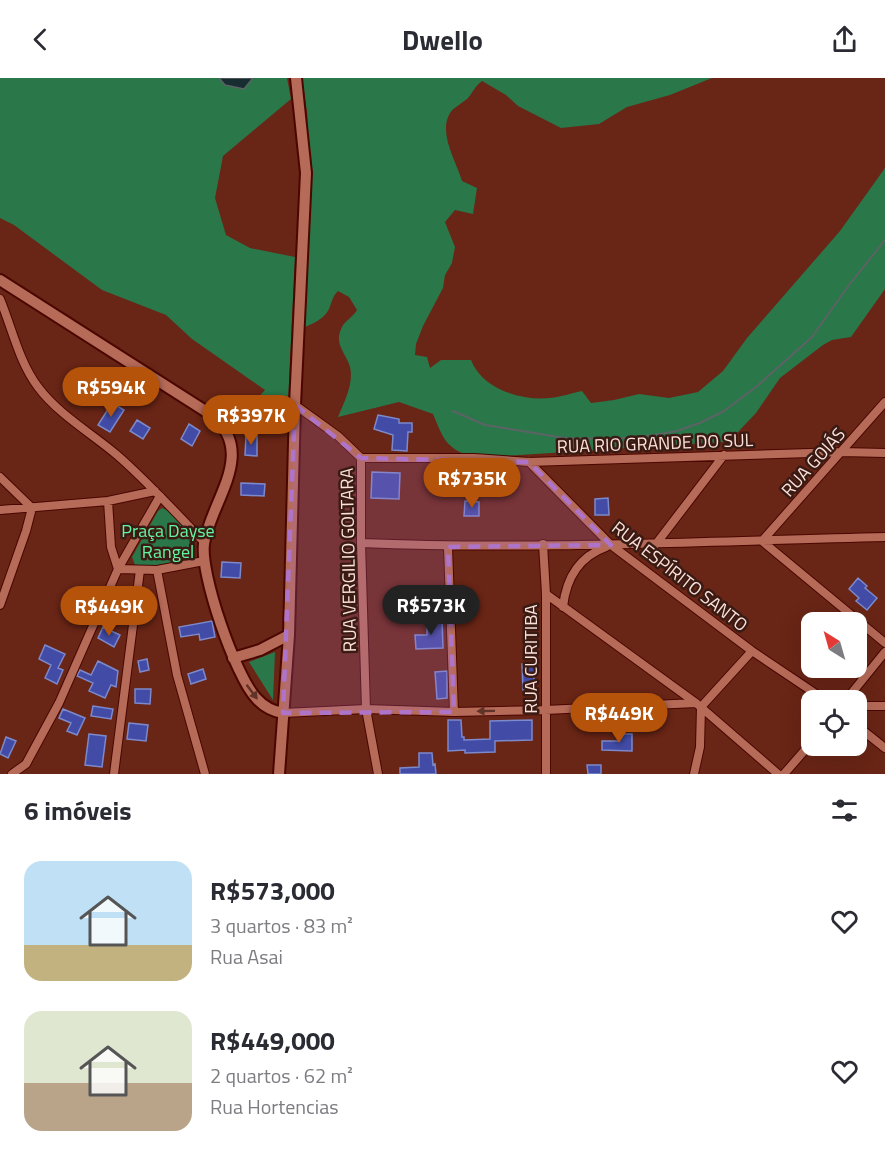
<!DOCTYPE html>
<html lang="pt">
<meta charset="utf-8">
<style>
body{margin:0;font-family:"Titillium Web",sans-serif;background:#f7f7f7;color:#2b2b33;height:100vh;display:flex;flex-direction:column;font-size:22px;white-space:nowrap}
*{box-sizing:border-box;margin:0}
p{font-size:20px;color:#7c7c81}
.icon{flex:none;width:33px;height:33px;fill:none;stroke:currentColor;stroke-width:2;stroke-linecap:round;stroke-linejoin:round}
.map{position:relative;height:696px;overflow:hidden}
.panel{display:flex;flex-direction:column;background:#fff;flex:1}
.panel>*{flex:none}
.needle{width:39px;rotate:323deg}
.tools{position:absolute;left:801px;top:534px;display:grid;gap:12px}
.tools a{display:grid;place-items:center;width:66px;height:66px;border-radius:12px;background:#fff;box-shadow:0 6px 24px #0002;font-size:30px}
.price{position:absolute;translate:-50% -51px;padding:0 14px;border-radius:21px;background:#b45309;color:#fff;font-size:20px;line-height:39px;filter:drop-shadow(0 2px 3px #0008)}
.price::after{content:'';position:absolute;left:50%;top:36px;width:18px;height:14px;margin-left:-9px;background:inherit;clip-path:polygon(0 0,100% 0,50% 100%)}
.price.active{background:#222;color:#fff}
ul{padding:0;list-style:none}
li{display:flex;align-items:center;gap:18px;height:150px;padding:0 24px}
li span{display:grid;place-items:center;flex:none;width:168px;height:120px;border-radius:18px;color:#555}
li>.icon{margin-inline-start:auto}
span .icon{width:72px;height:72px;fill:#fffc;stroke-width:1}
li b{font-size:26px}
h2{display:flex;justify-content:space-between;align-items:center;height:72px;padding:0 24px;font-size:26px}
header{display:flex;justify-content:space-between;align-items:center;height:78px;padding:0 24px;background:#fff;font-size:27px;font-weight:700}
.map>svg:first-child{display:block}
.green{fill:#2a774a}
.water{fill:#182d32;stroke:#5c6364;stroke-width:1.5}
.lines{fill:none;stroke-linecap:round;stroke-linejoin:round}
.stream{stroke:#5c6364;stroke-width:2}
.building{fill:#424ca7;stroke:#7c89cb;stroke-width:1.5}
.street-casing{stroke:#4a0700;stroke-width:10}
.secondary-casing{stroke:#4a0700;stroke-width:14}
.street{stroke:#b66a58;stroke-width:8}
.secondary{stroke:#b66a58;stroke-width:10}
.oneway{fill:#5f3328}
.marked{fill:#ae74ca;fill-opacity:0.2;stroke:#ae74ca;stroke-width:4.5;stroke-dasharray:12 8;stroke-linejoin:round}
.labels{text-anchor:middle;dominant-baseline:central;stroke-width:5;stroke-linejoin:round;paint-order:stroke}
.street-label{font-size:18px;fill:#fbe1da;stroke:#3a1b14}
.park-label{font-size:18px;fill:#63f6a0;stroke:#3a1b14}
</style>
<header><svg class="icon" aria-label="back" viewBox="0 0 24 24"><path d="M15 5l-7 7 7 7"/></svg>Dwello<svg class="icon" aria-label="share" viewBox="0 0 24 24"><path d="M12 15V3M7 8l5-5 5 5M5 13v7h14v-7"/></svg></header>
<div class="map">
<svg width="885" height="696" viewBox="0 0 885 696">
<rect width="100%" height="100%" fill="#692516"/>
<path class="green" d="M0 0H287L291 21 223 78 215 120 226 157 250 170 295 179 288 325 258 327 257 321 265 312 192 261 166 237 102 212 14 147 0 140Z
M302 0H712L670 17 627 29 599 46 561 50 518 28 506 17 482 3C475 8 473 14 468 20 463 25 454 29 450 35 438 55 456 83 462 103L477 110 473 136 455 132 445 144 455 169 452 185 445 197 443 210 423 248 416 266 415 277 427 279 430 290 441 282H471C482 311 521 323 550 320 561 319 572 315 582 313L591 325 614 322 639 316 669 320 698 314 723 293 747 260 840 153 885 90V211L851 259 832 262 823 267 780 300 756 335 738 354 737 363 473 380C445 369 444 362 433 336L399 324 338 339C344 324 354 306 350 289 346 275 333 266 342 249 345 243 353 239 357 232L349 219 338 213C332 219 332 224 329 231 324 241 314 245 305 249L311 112 307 34Z
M162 430 169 433 194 458C195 487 157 489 135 487L132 479 158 433Z
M275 574 273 622 249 584Z"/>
<path class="water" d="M219 0H253L244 11 225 7Z"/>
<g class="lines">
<path class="stream" d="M453 333 485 347 565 360 609 361 642 359 677 353 702 344 724 333 756 309 812 259 849 207 885 162"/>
</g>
<path class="building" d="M112 325 124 332 110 354 98 347Z
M378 337 399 341V345H412V354H408L407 373 392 372 393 357 374 351Z
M137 342 150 350 143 361 130 353Z
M189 346 200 353 192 368 181 361Z
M246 358H257V378L245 377Z
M372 394 400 395 399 421 371 420Z
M241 405 265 406 264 418 241 417Z
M608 420 609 437H595V421Z
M465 423 479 424V438H464Z
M222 484 241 485 240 500 221 499Z
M858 500 867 508 865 510 877 520 867 532 856 523 859 520 849 511Z
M442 541 443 570 416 571 415 557H427V542Z
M212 543 215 559 200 562 199 556 181 559 179 549Z
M103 549 120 557 114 569 98 560Z
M45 567 65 576 58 590 63 592 57 606 45 600 51 587 39 581Z
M147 581 149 592 140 594 138 583Z
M98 583 118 593 116 609 111 607 105 620 89 613 93 605 77 598 80 592 91 597Z
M522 586H534V611L523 612Z
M203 591 206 601 191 606 188 596Z
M447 593V620L437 621 435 594Z
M135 611H151L150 626 135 625Z
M93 628 113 631 111 641 91 638Z
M63 631 85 640 77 657 67 653 71 645 59 640Z
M448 642H461L462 659H464V662L490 661V643L532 642V662L495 663V674L465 675V672L448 673Z
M129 645 148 647 146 663 127 661Z
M89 656 106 658 102 689 85 687Z
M620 656H632V673L602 672V663H619Z
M6 659 16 663 8 680 0 676Z
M419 675H432L433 687 435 686 436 696H400V690L419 689Z
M587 687H601V696H588Z"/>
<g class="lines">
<g class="street-casing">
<path id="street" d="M0 221C12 250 19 284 38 309 58 336 91 355 117 377 148 404 176 435 204 464
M295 327 338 358 361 380V465L366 631 378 696
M361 380H474L529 384 842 374 885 375
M529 384 611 467 752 573 825 622
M0 399 32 430 26 453 0 527
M108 423 111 469 118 491 157 492 204 483
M0 432 108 423 155 413
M762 463 885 324
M762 463 885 565
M361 465C535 472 710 463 885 459
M543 466 546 516V696
M656 466 724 377
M448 469 454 634
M157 492 177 597 205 696
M546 516 696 625 778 696
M563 529C566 501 578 479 606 469
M846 622 885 574
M856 628H885
M283 635 366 631 454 634 545 632 696 625
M856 647 885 670
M12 696 26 686 59 625 118 491 160 418
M114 696 140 492
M694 696 700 669 701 629 752 573
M784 696 812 664"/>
</g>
<g class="secondary-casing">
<path id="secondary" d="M0 202 210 336C259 374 211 422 204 466 200 496 235 597 256 620 264 629 272 633 283 635
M233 580 260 572 289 557
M279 696 289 557 295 327 306 95 296 0"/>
</g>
<use href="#street" class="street"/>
<use href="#secondary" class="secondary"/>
</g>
<defs><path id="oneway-solid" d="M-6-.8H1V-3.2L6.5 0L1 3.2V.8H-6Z" transform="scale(1.5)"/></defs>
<g class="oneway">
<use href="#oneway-solid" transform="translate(252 614) rotate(53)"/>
<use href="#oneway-solid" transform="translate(486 633) rotate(179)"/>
</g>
<path class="marked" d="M295 327 361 380 529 384 611 467 448 469 454 634 283 635Z"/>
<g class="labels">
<g class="street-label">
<text transform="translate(655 365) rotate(-2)">RUA RIO GRANDE DO SUL</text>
<text transform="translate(813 384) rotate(-48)">RUA GOIÁS</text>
<text transform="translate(348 482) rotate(-91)">RUA VERGILIO GOLTARA</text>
<text transform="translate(680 498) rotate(38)">RUA ESPÍRITO SANTO</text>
<text transform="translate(530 581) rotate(-90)">RUA CURITIBA</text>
</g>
<g class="park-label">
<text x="168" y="452">Praça Dayse<tspan x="168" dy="21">Rangel</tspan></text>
</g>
</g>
</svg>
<div class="tools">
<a><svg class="needle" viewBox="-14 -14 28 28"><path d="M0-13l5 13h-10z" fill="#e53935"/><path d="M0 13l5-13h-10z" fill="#7c7c81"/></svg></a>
<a><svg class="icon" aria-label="locate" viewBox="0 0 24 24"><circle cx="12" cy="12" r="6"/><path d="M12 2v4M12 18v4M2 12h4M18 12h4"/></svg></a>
</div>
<b class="price" style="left:111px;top:340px">R$594K</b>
<b class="price" style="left:251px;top:368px">R$397K</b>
<b class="price" style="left:472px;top:431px">R$735K</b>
<b class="price active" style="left:431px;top:558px">R$573K</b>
<b class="price" style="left:109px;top:559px">R$449K</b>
<b class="price" style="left:619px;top:666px">R$449K</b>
</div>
<section class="panel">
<h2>6 imóveis<svg class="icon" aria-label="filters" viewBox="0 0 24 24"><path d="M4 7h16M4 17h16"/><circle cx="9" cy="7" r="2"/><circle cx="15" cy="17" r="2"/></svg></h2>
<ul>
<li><span style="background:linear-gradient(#bfe0f5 70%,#c2b280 0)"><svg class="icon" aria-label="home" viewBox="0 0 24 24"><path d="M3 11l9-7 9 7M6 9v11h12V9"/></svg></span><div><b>R$573,000</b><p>3 quartos · 83 m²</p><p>Rua Asai</p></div><svg class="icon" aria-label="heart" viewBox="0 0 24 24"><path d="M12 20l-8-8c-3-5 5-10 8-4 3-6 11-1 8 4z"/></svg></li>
<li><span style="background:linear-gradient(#dfe7d0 60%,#b9a48a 0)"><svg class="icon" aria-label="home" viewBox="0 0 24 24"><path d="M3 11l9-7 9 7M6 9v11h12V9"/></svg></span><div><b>R$449,000</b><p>2 quartos · 62 m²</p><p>Rua Hortencias</p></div><svg class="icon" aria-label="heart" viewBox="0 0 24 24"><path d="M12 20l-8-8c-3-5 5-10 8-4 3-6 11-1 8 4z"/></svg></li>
</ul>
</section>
